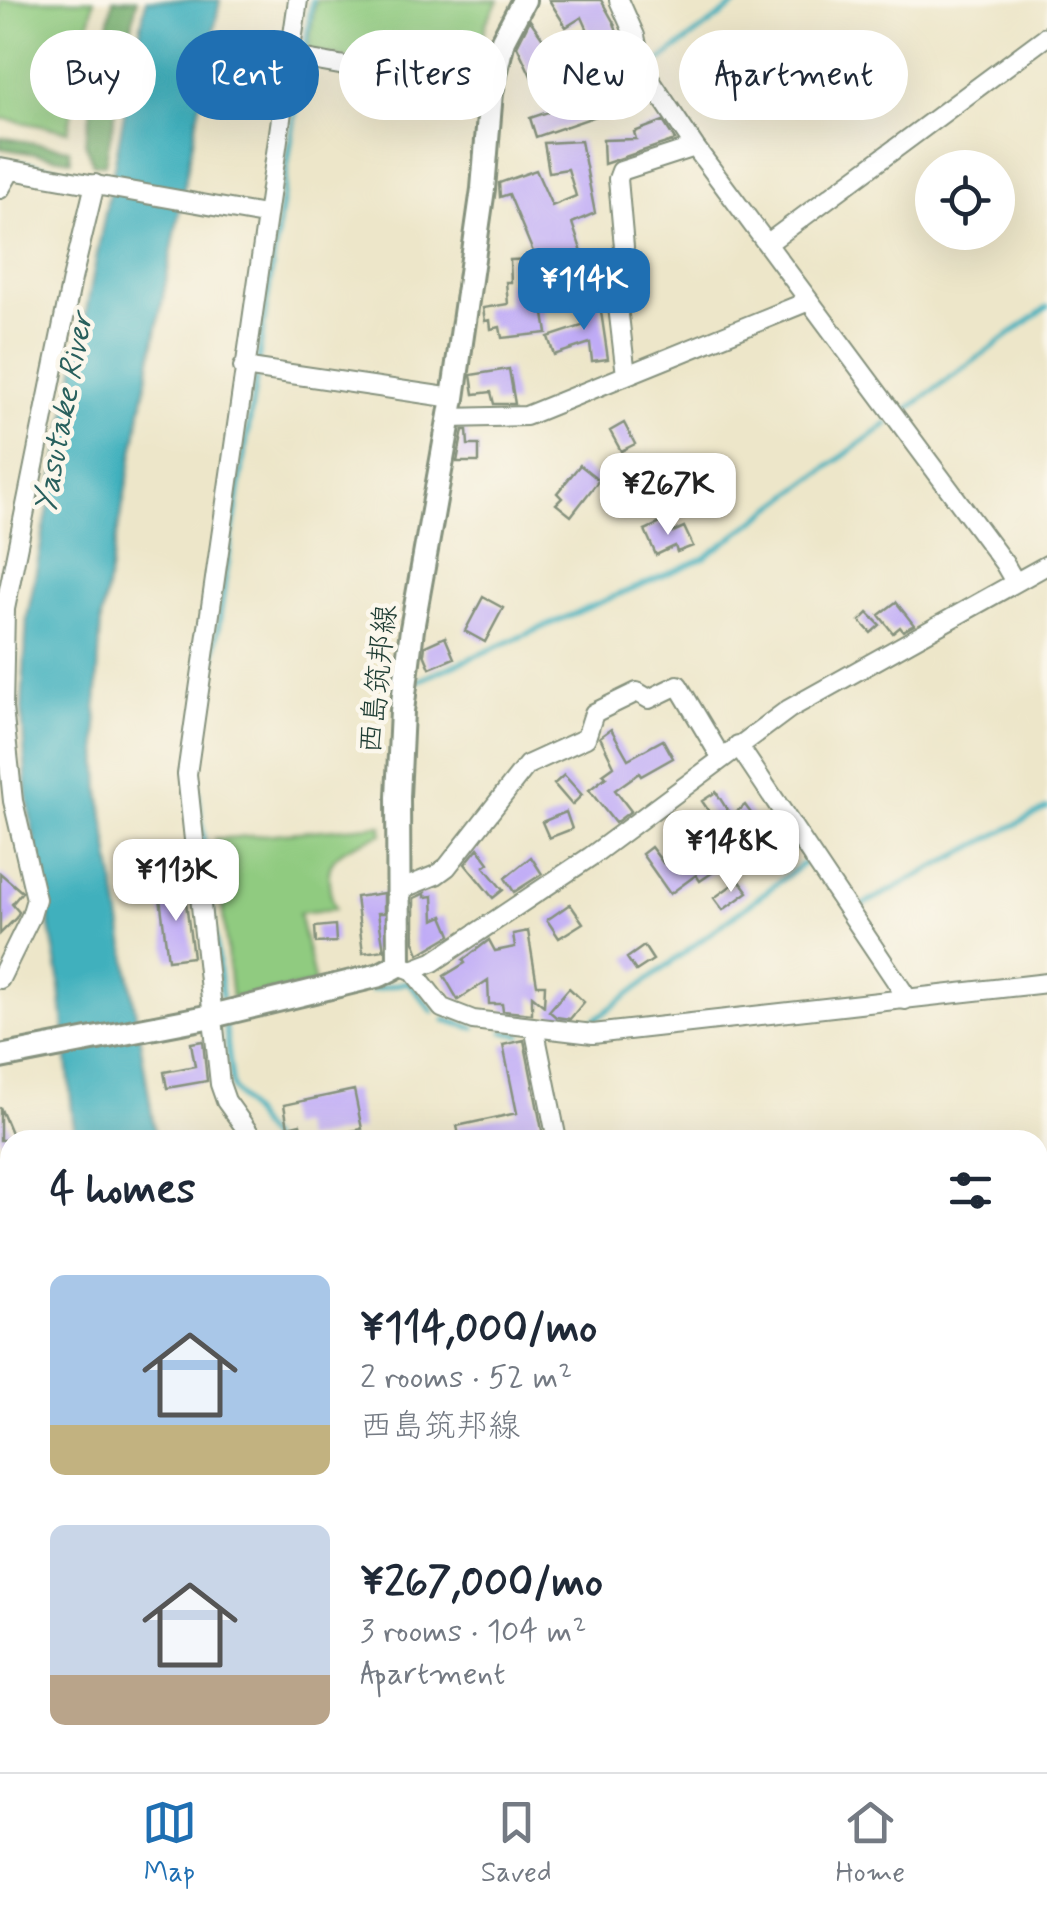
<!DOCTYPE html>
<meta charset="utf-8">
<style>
body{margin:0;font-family:Mynerve,"Klee One",sans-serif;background:#f6f6f7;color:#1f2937;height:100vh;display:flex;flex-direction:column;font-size:38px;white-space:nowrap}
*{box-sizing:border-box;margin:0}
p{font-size:32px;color:#747a83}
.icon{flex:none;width:55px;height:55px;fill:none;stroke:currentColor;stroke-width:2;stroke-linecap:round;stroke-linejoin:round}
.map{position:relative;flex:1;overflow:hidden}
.panel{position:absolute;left:0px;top:1130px;width:1048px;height:642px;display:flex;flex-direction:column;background:#fff;border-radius:30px 30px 0 0;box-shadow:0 10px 40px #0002}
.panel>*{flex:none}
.top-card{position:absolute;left:30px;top:30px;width:988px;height:90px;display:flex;gap:20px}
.tools{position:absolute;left:915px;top:150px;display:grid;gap:20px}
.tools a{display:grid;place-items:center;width:100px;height:100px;border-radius:50%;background:#fff;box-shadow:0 10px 40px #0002;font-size:50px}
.price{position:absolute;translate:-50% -85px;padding:0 22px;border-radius:20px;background:#fff;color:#222;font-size:32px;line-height:65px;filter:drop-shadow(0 2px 5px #0008)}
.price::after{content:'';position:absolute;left:50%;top:60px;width:30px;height:22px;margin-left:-15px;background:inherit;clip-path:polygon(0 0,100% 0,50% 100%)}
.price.current{background:#1f6fb2;color:#fff}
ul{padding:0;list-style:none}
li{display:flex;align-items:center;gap:30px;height:250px;padding:0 50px}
li span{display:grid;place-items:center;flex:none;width:280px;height:200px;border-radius:15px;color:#555}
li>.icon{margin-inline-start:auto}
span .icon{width:120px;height:120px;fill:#fffc;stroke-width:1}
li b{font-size:42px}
h2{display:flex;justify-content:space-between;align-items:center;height:120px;padding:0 50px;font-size:42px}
.pill{padding:0 35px;border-radius:45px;background:#fff;box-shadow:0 10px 40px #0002;font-size:35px;line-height:90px}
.pill.current{background:#1f6fb2;color:#fff}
.tab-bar{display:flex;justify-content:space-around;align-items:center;height:140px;border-top:2px solid #e0e1e3;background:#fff;font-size:28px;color:#747a83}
.tab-bar a{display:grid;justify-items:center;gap:5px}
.tab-bar .current{color:#1f6fb2}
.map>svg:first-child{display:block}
.green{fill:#90cb80;stroke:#58845a;stroke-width:2.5}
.forest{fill:#74af6e;stroke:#4a7651;stroke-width:2.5}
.water{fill:#41b0bd;stroke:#307678;stroke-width:2.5}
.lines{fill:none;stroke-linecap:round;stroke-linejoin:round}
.stream{stroke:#41b0bd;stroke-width:5}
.building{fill:#c0acf6}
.minor-casing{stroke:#86927e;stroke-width:22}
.major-casing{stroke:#86927e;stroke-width:28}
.minor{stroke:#fff;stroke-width:18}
.major{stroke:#fff;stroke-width:22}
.labels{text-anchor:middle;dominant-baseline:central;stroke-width:9;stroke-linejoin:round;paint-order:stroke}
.street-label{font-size:30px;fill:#1f3d34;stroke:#fbf7ec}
.water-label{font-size:32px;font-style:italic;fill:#29605d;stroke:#fbf7ec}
</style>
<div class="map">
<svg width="1047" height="1772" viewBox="0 0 1047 1772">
<rect width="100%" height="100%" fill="#fbf7ec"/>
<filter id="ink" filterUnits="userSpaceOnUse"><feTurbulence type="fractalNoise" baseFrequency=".01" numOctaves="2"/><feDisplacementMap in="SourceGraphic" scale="20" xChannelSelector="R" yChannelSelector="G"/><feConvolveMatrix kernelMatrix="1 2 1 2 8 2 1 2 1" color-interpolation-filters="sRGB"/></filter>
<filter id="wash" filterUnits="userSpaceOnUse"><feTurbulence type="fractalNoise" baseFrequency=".0048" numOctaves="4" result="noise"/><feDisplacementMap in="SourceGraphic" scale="40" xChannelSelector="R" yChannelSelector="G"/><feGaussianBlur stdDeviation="2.25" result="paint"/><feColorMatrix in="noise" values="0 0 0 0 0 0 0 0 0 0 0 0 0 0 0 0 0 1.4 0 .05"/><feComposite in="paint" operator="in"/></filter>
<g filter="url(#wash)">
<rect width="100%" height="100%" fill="#ede6c9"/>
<path class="green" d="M0 0H94L68 131 0 118Z
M316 0H498L486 23 477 63 422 53 419 71 308 51Z
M382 825V834C336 851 318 856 335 909L299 913 315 984 232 998 215 839Z"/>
<path class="forest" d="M113 0H137L105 164H93L85 142Z
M0 137 69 149 71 160 0 148Z"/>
<path class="water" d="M146 0H220L101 619 96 708 100 792 156 1140H75L59 977 27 798 22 709 27 618Z
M434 1763H482L477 1772H431Z"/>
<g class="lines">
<path class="stream" d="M305 50 312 0
M653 66 742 0
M0 159 69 171
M258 362 302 68
M904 412 1047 307
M415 682 704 558 887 424
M857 908 1047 808
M372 990 408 982 433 1012
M222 997 196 774 256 379
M445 1020 474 1028
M225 1023 233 1088 270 1140
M585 1027 807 861
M504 1032 521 1035
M1038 1464 1047 1458
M0 1683 10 1661"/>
</g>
<g id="blocks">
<path class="building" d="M549 0H601L614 23 626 62 605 69 582 17 566 27Z
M530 20 553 53 558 50 582 104 603 96 608 112 536 137 530 118 548 112 517 46Z
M433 60 465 67 464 74 431 69Z
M663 121 675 140 604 164 603 140 636 139 634 132Z
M581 141 595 213 572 223 589 273 540 289 547 333 502 338 500 327 491 329 490 320 485 321 483 308 508 304 506 282H511L510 260 536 259 509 194 500 197 499 183 536 170 552 206 576 196 568 169 549 172 544 143Z
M599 298 608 359 592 361 590 343 554 355 548 337 585 325 581 301Z
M509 369 515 404H494L491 392 474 394 471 375Z
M624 423 635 444 621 451 610 431Z
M463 430H467L468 445H479V462H457Z
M580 465 599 480 571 516 556 504 562 498 557 493Z
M667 520 673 532 684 527 693 546 677 552 675 546 656 555 645 530Z
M483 597 503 608 485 642 465 631Z
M896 602 914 625 903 631 900 627 893 633 879 615Z
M868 613 880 625 871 633 860 621Z
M445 637 454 658 430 668 424 654 425 646Z
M611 729 628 759 663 740 673 758 641 776 639 773 615 790 631 811 615 823 589 790 606 777 603 774 614 766 600 737Z
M564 775 582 795 572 805 554 784Z
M716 792 731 816 745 805 764 831 732 855 734 858 700 881 696 875 670 894 642 854 651 847 663 863 677 853 685 864 726 837 702 801Z
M566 812 572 829 549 838 542 822Z
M478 848 489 863 484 867 503 890 493 898 465 864Z
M531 857 542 874 514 892 505 878Z
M0 873 22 892 12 904 19 912 16 918 0 934Z
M739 880 748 892 723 910 714 898Z
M184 887 193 957 168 960 159 890Z
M384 893V913H378L384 950 363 953 356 897Z
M425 893V897L433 896 434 920 443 916 451 935 419 954 414 941V898Z
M570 904 583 923 559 938 547 920Z
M335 925 336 942 316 943 315 927Z
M528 931 537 985H545L544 1006 532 996V1014L503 1011 502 1004H489L488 980 458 1000 444 976 465 963 463 960 489 940 495 951 515 947 513 934Z
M644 946 653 960 636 971 627 958Z
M569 988 584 1002 570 1019 556 1017 549 1011Z
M524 1040 544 1140H460L457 1126 517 1113 503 1045Z
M203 1041 207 1081 167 1088 164 1072 195 1066 191 1043Z
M354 1090 362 1129 304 1140 300 1124 288 1127 284 1105Z
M0 1107 14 1140H0Z"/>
</g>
</g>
<g filter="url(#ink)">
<use href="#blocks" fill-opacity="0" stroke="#86927e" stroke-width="2.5"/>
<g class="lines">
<g class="minor-casing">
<path id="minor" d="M619 0 635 36 642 68 695 147 1004 563 1015 582
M289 56 491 92
M0 168 264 215
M0 189 11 170
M768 243 1047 36
M243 367 453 398
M626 375 615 281 624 247 618 179 621 171 695 147
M450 418 526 416 809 301
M738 745 904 993 905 1000
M399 890 436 875 447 867 527 765 586 738 594 713 637 692 649 699 678 685 721 757
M404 967 412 970 442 1008 473 1020 593 1034 1047 983
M412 970 433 962 590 857 789 709 1047 565
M0 979 31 916 36 899 13 801 3 708 5 609 72 279 95 184
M534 1027 557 1140
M254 1140 226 1101 220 1084 187 774 298 0
M0 1282 10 1307
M1038 1428 1047 1430
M1038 1489 1047 1483
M1038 1663 1047 1656
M484 1762 504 1772
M902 1772 914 1762"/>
</g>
<g class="major-casing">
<path id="major" d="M0 1057 212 1016 380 975 399 965 398 797 402 711 412 629 453 398 483 189 491 92 503 40 524 0"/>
</g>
<use href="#minor" class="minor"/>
<use href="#major" class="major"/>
</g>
</g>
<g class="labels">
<g class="street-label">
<text transform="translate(379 679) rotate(-84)">西島筑邦線</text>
</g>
<g class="water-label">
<text transform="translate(64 413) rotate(-79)">Yasutake River</text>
</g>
</g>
</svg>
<div class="tools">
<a><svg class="icon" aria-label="locate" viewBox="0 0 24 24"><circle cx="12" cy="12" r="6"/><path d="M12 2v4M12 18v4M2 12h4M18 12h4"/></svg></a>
</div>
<b class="price current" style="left:584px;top:333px">¥114K</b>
<b class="price" style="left:668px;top:538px">¥267K</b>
<b class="price" style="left:731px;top:895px">¥148K</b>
<b class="price" style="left:176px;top:924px">¥113K</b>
<div class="top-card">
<a class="pill">Buy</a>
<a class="pill current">Rent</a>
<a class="pill">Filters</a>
<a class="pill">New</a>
<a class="pill">Apartment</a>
</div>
<section class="panel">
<h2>4 homes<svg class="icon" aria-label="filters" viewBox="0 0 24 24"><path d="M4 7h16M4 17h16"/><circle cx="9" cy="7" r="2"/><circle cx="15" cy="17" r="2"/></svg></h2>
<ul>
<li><span style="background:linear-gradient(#a9c7e8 75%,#c2b280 0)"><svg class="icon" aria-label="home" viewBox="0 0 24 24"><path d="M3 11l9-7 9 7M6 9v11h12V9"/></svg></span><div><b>¥114,000/mo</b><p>2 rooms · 52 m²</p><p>西島筑邦線</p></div></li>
<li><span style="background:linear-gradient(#c9d6e8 75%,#b9a48a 0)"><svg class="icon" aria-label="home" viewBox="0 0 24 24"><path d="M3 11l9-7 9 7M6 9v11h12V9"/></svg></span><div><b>¥267,000/mo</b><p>3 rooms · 104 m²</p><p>Apartment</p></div></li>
</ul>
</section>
</div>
<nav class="tab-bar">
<a class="current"><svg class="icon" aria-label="map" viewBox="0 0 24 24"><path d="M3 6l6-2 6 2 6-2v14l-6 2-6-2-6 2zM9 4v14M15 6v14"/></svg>Map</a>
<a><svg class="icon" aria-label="saved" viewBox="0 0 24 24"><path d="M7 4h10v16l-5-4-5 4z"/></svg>Saved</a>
<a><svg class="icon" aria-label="home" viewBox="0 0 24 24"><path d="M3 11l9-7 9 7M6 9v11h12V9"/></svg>Home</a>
</nav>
